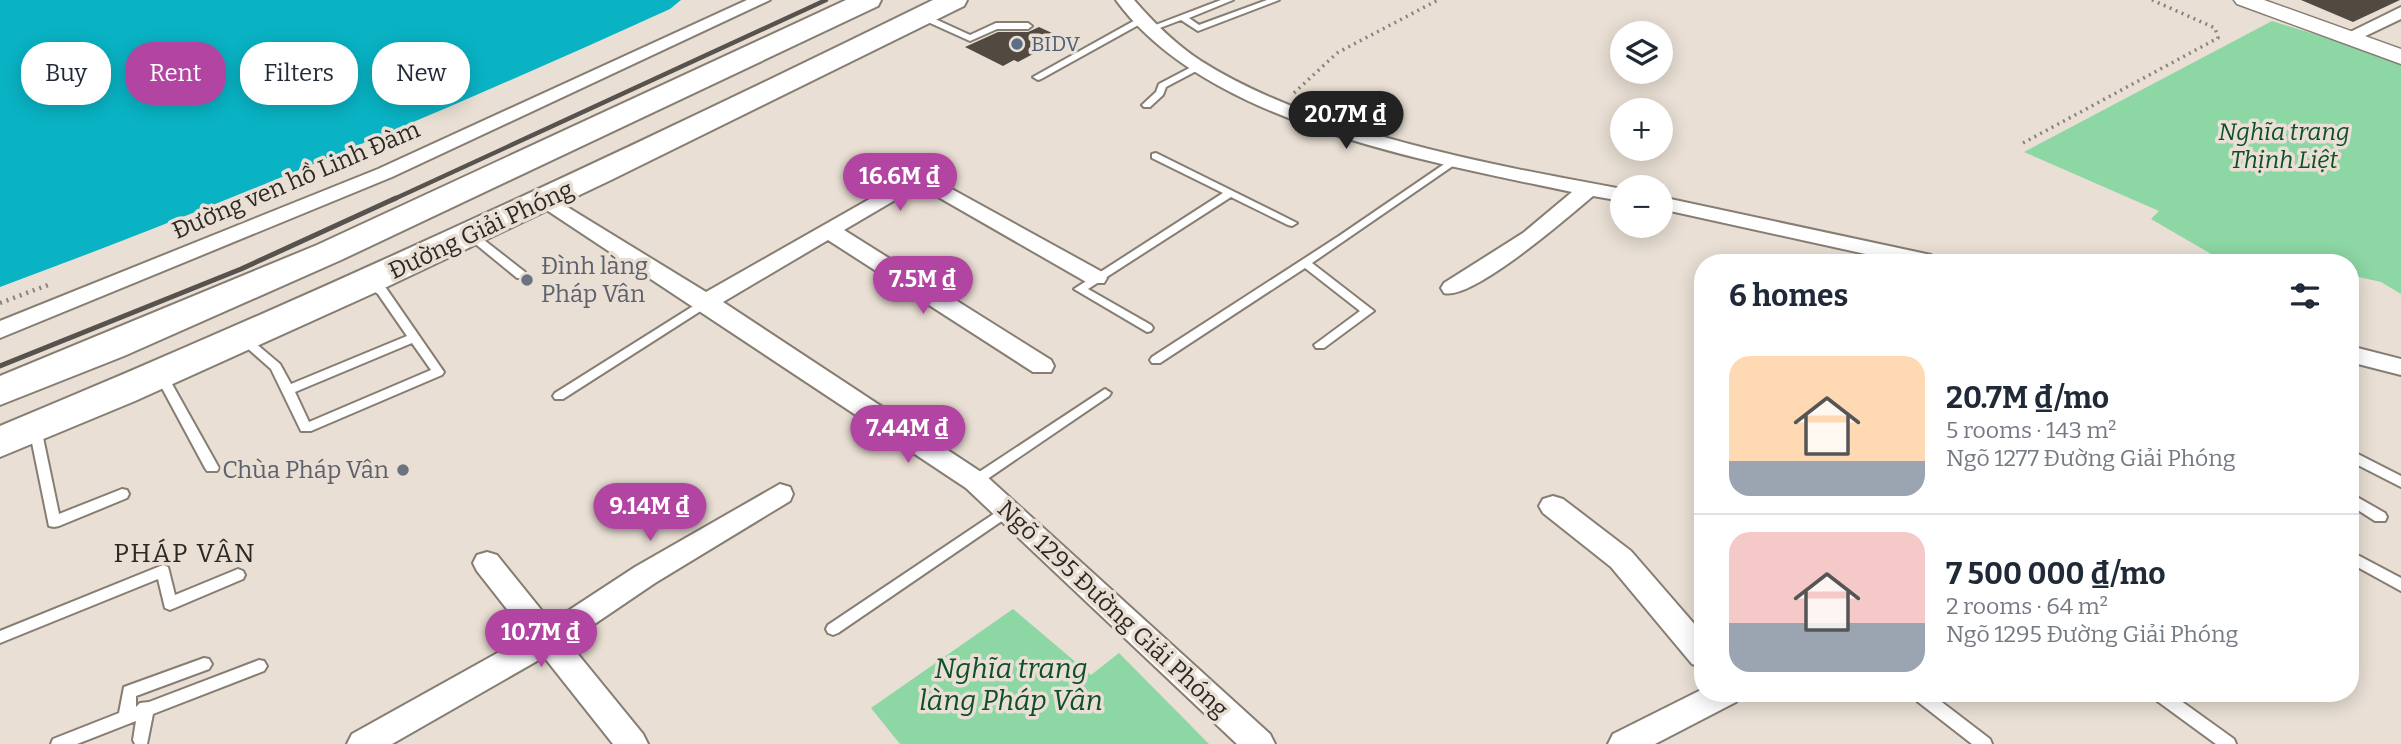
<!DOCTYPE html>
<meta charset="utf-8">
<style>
body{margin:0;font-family:Bitter,serif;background:#f2f2f3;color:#1f2937;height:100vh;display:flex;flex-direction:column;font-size:26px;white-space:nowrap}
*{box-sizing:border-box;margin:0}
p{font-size:23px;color:#747a83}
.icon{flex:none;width:38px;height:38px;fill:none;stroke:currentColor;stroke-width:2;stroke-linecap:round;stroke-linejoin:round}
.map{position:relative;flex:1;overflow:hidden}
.drawer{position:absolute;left:1694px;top:254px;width:665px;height:448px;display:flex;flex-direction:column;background:#fff;border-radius:28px;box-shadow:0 4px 18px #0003}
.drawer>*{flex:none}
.guide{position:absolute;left:21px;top:42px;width:665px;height:63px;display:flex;gap:14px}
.tools{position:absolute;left:1610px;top:21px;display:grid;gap:14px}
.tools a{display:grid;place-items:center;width:63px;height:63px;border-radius:50%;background:#fff;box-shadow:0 4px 18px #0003;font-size:35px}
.price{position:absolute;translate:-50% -60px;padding:0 16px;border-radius:24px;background:#b244a2;color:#fff;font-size:23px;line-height:46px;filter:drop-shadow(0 2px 4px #0008)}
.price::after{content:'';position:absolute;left:50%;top:42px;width:21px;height:16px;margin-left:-10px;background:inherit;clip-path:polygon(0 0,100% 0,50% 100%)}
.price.current{background:#222;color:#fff}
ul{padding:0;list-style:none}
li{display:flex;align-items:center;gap:21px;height:175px;padding:0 35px}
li+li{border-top:2px solid #e0e1e3}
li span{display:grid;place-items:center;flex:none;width:196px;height:140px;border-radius:21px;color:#555}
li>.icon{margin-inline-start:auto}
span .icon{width:84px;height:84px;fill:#fffc;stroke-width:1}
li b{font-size:30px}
h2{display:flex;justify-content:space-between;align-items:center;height:84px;padding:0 35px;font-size:30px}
.chip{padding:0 24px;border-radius:28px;background:#fff;box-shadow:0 4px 18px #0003;font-size:24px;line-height:63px}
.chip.current{background:#b244a2;color:#fff}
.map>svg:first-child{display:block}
.green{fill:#8cd7a3}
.water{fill:#09b3c4}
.building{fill:#524a41}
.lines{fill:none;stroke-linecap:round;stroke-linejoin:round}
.service-casing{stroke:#867d73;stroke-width:4}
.minor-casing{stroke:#867d73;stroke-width:4}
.tertiary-casing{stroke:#867d73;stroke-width:3}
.primary-casing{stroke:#867d73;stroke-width:4}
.path-far1{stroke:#8b847d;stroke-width:3.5;stroke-dasharray:2 4.5;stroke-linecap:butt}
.path{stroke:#8b847d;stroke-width:4.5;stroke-dasharray:2 5;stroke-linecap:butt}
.service{fill:#fff;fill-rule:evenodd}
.minor{fill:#fff;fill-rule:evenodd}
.tertiary{fill:#fff;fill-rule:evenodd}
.primary{fill:#fff;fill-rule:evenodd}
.rail-far1{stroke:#57524d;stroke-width:4.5}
.rail{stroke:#57524d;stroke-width:5}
.service-dot{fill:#5c6f8a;stroke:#e9dfd4;stroke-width:2.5}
.worship-dot{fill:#6b7280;stroke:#e9dfd4;stroke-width:2.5}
.labels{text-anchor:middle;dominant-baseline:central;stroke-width:7;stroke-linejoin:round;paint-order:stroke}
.far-service-label{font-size:21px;fill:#4e5e75;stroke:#e9dfd4;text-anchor:start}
.park-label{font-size:24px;font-style:italic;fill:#0e4f2a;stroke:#e9dfd4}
.street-label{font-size:24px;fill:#2d2925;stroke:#e9dfd4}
.worship-label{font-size:24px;fill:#5b616d;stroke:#e9dfd4;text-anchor:start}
.neighbourhood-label{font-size:26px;letter-spacing:2px;fill:#2d2925;stroke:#e9dfd4}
.near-park-label{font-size:28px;font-style:italic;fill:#0e4f2a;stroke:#e9dfd4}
</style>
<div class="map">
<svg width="2401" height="744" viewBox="0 0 2401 744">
<rect width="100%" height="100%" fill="#e9dfd4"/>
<path class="green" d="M2272 21 2401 61V294L2381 282 2350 275V262H2225L2151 219 2159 211 2024 152Z
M1013 609 1091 675 1119 653 1209 744H900L871 708Z"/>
<path class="water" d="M0 0H681L670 9C450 109 227 203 0 287Z"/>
<path class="building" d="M2301 0H2400L2353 22Z
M1039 27 1063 38 1018 62 1014 60 1003 66 965 47 998 32H1028Z"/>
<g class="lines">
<g class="service-casing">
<path id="service" d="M1221 0H1233L1189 18 1199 25 1267 0H1279L1198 31 1181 20 1149 32 1145 29Z
M922 13 970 35 996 23H1028L1032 26 1028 29H997L970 41 919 18V14Z
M1139 18 1142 19V23L1041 79 1038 80 1033 77Z
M1199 63 1202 64V68L1166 87 1163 95 1150 107H1144L1142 105 1156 92 1159 84Z
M1156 153 1297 223 1292 226 1288 225 1231 197 1088 289 1151 325 1153 328 1151 331 1147 332 1074 289 1223 193 1152 158V154Z
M1456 156 1461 159 1460 161 1312 263 1374 311 1324 348H1316L1314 345 1360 311 1305 268 1160 363H1152L1150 360 1152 357 1339 236Z
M471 232 475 233 525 272 527 275 525 278H517L467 237 466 235 467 233Z
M369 278 386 288 444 372 442 375 311 431H301L271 369 238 340 240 337H248L280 364 291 384 407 336 378 294 363 282ZM412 343 431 370 309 422 295 392Z
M706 298 710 299 712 302 710 305 563 399H555L553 396 555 393Z
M161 371 167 375 219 468 217 471H207L205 468 155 375Z
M1105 389 1111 393 1109 396 980 484H970L968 481 970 478Z
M35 423 40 425 41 428 59 514 122 489 127 490 129 494 127 498 59 526 54 527 49 526 29 428 30 425Z
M2350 450 2401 476V487L2350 461Z
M2350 493 2385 513 2387 517 2385 521H2375L2350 505Z
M1007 505 1012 506 1014 510 1012 514 838 633 833 635 828 633 826 629 828 625Z
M2350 551 2401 578V591L2350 563Z
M163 565 168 567 175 595 238 569 243 571 245 575 243 579 170 610 165 608 158 579 0 643V631Z
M204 658 209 659 212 664 209 669 136 696V707L140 703 149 702 259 660 264 661 267 666 264 671 153 714 147 744H135L133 740 136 721 77 744H51L53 739 119 713 124 687Z
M1910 693H1930L1990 739 1992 744H1972L1913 698Z
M2150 693H2170L2234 739 2236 744H2216L2153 698Z"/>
</g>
<g class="minor-casing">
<path id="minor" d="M747 0H770L392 177 0 338V321L378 169Z
M1116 0H1134C1154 23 1175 44 1201 61 1313 132 1491 165 1622 189V201L1593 196C1568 217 1472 301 1444 293L1441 288 1444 283 1523 233 1572 192C1430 162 1206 124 1116 0Z
M2401 7V19L2355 41H2343L2340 37Z
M919 171 1104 273 1107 278 1104 283H1088L919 186 844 230 1051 360 1054 366 1051 372H1033L828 240 723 302 984 474 1270 734 1275 744H1237L966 488 533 201 537 197H551L706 292Z
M1661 197 1931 255 1942 262H1902L1661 209Z
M2350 346 2401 359V375L2350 362Z
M780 484 790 487 793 494 790 501 655 583 568 642 643 734 648 744H613L544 657 392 744H347L352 734 528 636 477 571 473 563 477 555 487 552 497 555 551 622 635 567Z
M1553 496 1563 499 1631 551 1703 634V668L1692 664 1611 567 1543 513 1539 506 1543 499Z
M1703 689V693H1740L1736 702 1655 744H1608L1613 734Z"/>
</g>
<g class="tertiary-casing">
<path id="tertiary" d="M2234 0H2264L2401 49V64L2237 4Z"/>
</g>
<g class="primary-casing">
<path id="primary" d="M846 0H881L878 6 341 260 124 356 0 405V376L317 245Z
M933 0H967L964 6 611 180 374 293 135 401 0 457V426C316 295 626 151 933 0Z"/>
</g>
<path class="path-far1" d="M1294 93 1337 53 1438 0
M2023 143 2218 38 2215 28 2152 0"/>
<path class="path" d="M0 303 48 285"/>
<use href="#service" class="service"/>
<use href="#minor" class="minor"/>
<use href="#tertiary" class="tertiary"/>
<use href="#primary" class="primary"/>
<path class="rail-far1" d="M392 200 826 0"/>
<path class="rail" d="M0 366 241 269 396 198"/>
</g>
<circle class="service-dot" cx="1017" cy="44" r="7"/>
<g class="worship-dot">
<circle cx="527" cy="280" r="7"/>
<circle cx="403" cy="470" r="7"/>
</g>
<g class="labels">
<g class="far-service-label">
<text x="1031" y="44">BIDV</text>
</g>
<g class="park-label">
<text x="2284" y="132">Nghĩa trang<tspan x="2284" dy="28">Thịnh Liệt</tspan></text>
</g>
<g class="street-label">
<text transform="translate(296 180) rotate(-23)">Đường ven hồ Linh Đàm</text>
<text transform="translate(481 230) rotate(-25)">Đường Giải Phóng</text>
<text transform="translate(1113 609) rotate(43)">Ngõ 1295 Đường Giải Phóng</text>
</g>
<g class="worship-label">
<text x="541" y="266">Đình làng<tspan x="541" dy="28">Pháp Vân</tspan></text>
<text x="389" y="470" text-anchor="end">Chùa Pháp Vân</text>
</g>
<g class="neighbourhood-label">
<text x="185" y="553">PHÁP VÂN</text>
</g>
<g class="near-park-label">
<text x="1011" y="668">Nghĩa trang<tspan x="1011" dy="32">làng Pháp Vân</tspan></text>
</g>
</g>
</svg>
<div class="tools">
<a><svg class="icon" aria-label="layers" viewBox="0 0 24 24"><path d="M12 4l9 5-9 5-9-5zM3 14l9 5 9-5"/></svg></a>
<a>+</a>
<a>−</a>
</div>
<b class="price current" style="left:1346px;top:151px">20.7M ₫</b>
<b class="price" style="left:900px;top:213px">16.6M ₫</b>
<b class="price" style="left:923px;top:316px">7.5M ₫</b>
<b class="price" style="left:908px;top:465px">7.44M ₫</b>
<b class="price" style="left:650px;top:543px">9.14M ₫</b>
<b class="price" style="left:541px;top:669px">10.7M ₫</b>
<div class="guide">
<a class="chip">Buy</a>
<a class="chip current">Rent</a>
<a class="chip">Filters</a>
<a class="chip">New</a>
</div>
<section class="drawer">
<h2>6 homes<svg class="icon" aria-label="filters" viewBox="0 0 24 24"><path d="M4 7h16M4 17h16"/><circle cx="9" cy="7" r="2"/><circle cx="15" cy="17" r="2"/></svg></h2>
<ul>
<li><span style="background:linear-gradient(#ffd9b3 75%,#9aa5b1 0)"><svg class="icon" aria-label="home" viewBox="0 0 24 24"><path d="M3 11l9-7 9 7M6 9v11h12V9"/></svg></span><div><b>20.7M ₫/mo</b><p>5 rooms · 143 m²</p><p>Ngõ 1277 Đường Giải Phóng</p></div></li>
<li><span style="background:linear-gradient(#f6c9c9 65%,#9aa5b1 0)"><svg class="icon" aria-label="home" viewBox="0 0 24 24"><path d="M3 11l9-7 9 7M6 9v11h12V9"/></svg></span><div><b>7 500 000 ₫/mo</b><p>2 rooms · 64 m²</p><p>Ngõ 1295 Đường Giải Phóng</p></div></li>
</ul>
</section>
</div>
